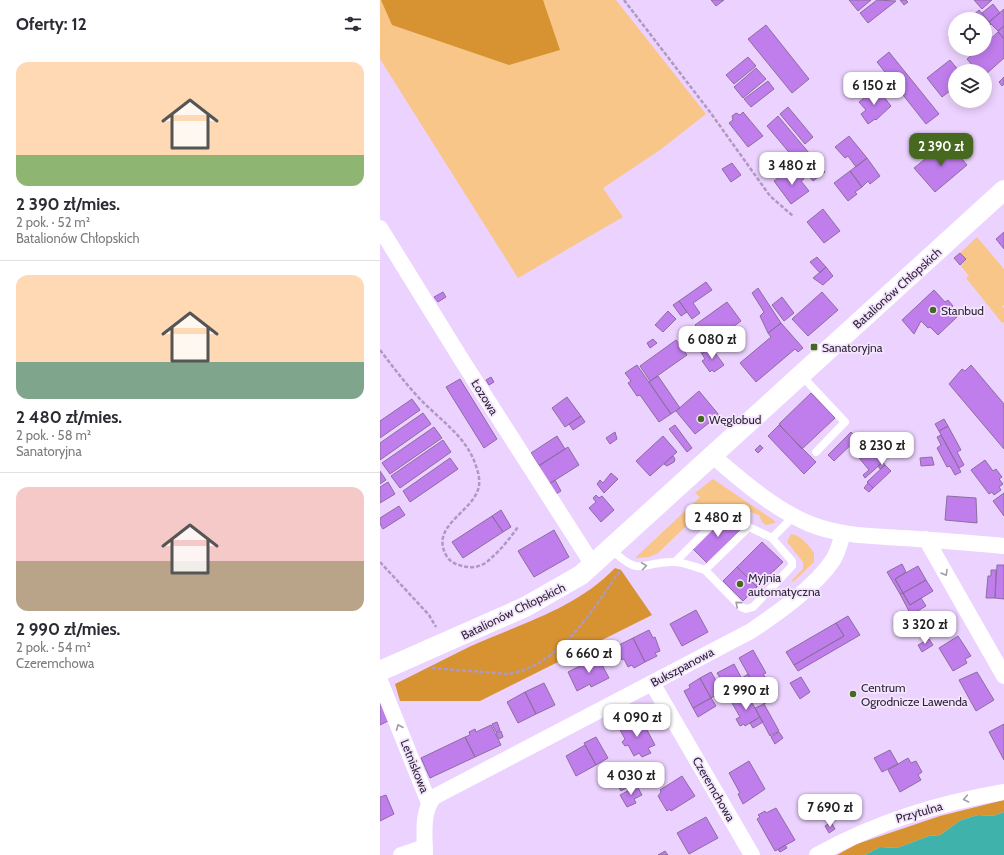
<!DOCTYPE html>
<html lang="pl">
<meta charset="utf-8">
<style>
body{margin:0;font-family:Cabin,sans-serif;background:#f7f7f7;color:#2b2b33;height:100vh;display:flex;flex-direction:column;font-size:15px;white-space:nowrap}
*{box-sizing:border-box;margin:0}
p{font-size:13px;color:#7c7c81}
.icon{flex:none;width:22px;height:22px;fill:none;stroke:currentColor;stroke-width:2;stroke-linecap:round;stroke-linejoin:round}
.map{position:relative;flex:1;overflow:hidden}
.panel{display:flex;flex-direction:column;background:#fff;width:380px}
.panel>*{flex:none}
.fabs{position:absolute;left:568px;top:12px;display:grid;gap:8px}
.fabs a{display:grid;place-items:center;width:44px;height:44px;border-radius:50%;background:#fff;box-shadow:0 2px 10px #0003;font-size:20px}
.price{position:absolute;translate:-50% -34px;padding:0 9px;border-radius:8px;background:#fff;color:#222;font-size:13px;line-height:26px;filter:drop-shadow(0 1px 2px #0008)}
.price::after{content:'';position:absolute;left:50%;top:24px;width:12px;height:9px;margin-left:-6px;background:inherit;clip-path:polygon(0 0,100% 0,50% 100%)}
.price.current{background:#46681f;color:#fff}
ul{padding:0;list-style:none}
li{display:grid;align-content:center;gap:8px;height:212px;padding:0 16px}
li+li{border-top:1px solid #e1e1e2}
li span{display:grid;place-items:center;height:124px;border-radius:12px;color:#555}
li>.icon{margin-inline-start:auto}
span .icon{width:72px;height:72px;fill:#fffc;stroke-width:1}
li b{font-size:17px}
h2{display:flex;justify-content:space-between;align-items:center;height:48px;padding:0 16px;font-size:17px}
main{display:flex;flex:1;min-height:0}
.map>svg:first-child{display:block}
.green{fill:#f9c689}
.forest{fill:#d79232}
.water{fill:#3fb2ac}
.building{fill:#c07dec;stroke:#8b6e9f}
.lines{fill:none;stroke-linecap:round;stroke-linejoin:round}
.path{stroke:#af99be;stroke-width:2.5;stroke-dasharray:4 2;stroke-linecap:butt}
.service{stroke:#fff;stroke-width:8}
.minor{stroke:#fff;stroke-width:16}
.tertiary{stroke:#fff;stroke-width:20}
.oneway{stroke:#a29ca6}
.poi-dot{fill:#46681f;stroke:#f2e5fc;stroke-width:1.5}
.labels{text-anchor:middle;dominant-baseline:central;stroke-width:3.5;stroke-linejoin:round;paint-order:stroke}
.street-label{font-size:12px;fill:#312439;stroke:#f2e5fc}
.poi-label{font-size:12px;fill:#312439;stroke:#f2e5fc;text-anchor:start}
</style>
<main>
<section class="panel">
<h2>Oferty: 12<svg class="icon" aria-label="filters" viewBox="0 0 24 24"><path d="M4 7h16M4 17h16"/><circle cx="9" cy="7" r="2"/><circle cx="15" cy="17" r="2"/></svg></h2>
<ul>
<li><span style="background:linear-gradient(#ffd9b3 75%,#8fb573 0)"><svg class="icon" aria-label="home" viewBox="0 0 24 24"><path d="M3 11l9-7 9 7M6 9v11h12V9"/></svg></span><div><b>2 390 zł/mies.</b><p>2 pok. · 52 m²</p><p>Batalionów Chłopskich</p></div></li>
<li><span style="background:linear-gradient(#ffd9b3 70%,#7fa58c 0)"><svg class="icon" aria-label="home" viewBox="0 0 24 24"><path d="M3 11l9-7 9 7M6 9v11h12V9"/></svg></span><div><b>2 480 zł/mies.</b><p>2 pok. · 58 m²</p><p>Sanatoryjna</p></div></li>
<li><span style="background:linear-gradient(#f6c9c9 60%,#b9a48a 0)"><svg class="icon" aria-label="home" viewBox="0 0 24 24"><path d="M3 11l9-7 9 7M6 9v11h12V9"/></svg></span><div><b>2 990 zł/mies.</b><p>2 pok. · 54 m²</p><p>Czeremchowa</p></div></li>
</ul>
</section>
<div class="map">
<svg width="624" height="855" viewBox="0 0 624 855">
<rect width="100%" height="100%" fill="#ecd2fe"/>
<path class="green" d="M0 0H236L326 114 280 150 223 188 243 217 138 278 0 59Z
M597 237 624 269V305L622 306 624 308V322L622 323 586 278 589 276 580 265 586 259 580 253Z
M333 479 395 521V523L386 525 382 522 379 515 355 507 345 511 334 506H327L278 553 269 557 255 558 320 497 315 493Z
M411 534C420 535 429 545 434 553V562L413 582 412 580 423 569V562L407 542Z"/>
<path class="forest" d="M1 0H163L180 50 129 65 12 25Z
M235 568 241 570 272 615 100 701H20L15 684C40 672 64 659 89 647 139 624 196 609 235 568Z
M624 800V812L613 816 598 815 581 820 560 835 549 836 517 848 500 847 485 855H457L477 844 560 816Z"/>
<path class="water" d="M624 812V855H485L500 847 517 848 549 836 560 835 581 820 598 815 613 816Z"/>
<path class="building" d="M331 0H344L336 6Z
M469 0H491L478 11Z
M497 0 516 1 488 23 480 13Z
M520 0H526L528 2 524 5Z
M594 0H612L602 9Z
M613 4 620 13 609 22 602 13Z
M624 9V26L618 31 609 22Z
M599 10 611 24 605 29V19H589Z
M386 25 429 79 412 93 368 39Z
M624 26V39L618 31Z
M575 31V45L568 37Z
M618 32 624 39V58L605 75V71H597L587 59 599 49H605V44Z
M509 52 559 114 546 124 497 62Z
M368 57 376 66 354 84 346 75Z
M570 60 579 71H575V87L562 97 547 78Z
M376 68 386 79 363 98 354 87Z
M624 77V84L622 86 619 82Z
M388 81 394 89 371 107 364 99Z
M497 88 511 106 496 120 495 119 488 124 481 114 486 110 479 102Z
M408 107 433 137 425 144 400 114Z
M363 112 383 136 368 147 349 123 353 120 352 116 356 113 360 115Z
M398 116 445 172 433 181 387 126Z
M469 136 487 158 476 167 468 156 465 158 455 147Z
M567 141 587 165 555 192 534 168Z
M487 158 500 176 490 184 488 181 482 187 470 171Z
M352 163 361 175 351 182 342 169Z
M412 168 416 175 419 172 424 179 421 181 429 191 411 204 394 181Z
M470 171 482 187 475 192 477 194 468 201 454 183Z
M443 209 460 231 444 243 427 222Z
M624 232V249L616 239Z
M580 253 586 259 580 265 574 258Z
M437 257 446 267 440 273 430 262Z
M446 267 453 276 443 285 433 278Z
M326 282 332 290 313 303 320 313 312 319 299 301Z
M378 288 401 323 388 333 380 316 384 312 372 293Z
M554 290 565 302 568 300 573 306 570 308 578 316 558 335 550 327 548 328 541 321 534 334 522 320Z
M63 292 66 297 58 302 54 297Z
M442 292 458 310 428 336 412 319Z
M402 297 414 313 404 321 392 305Z
M299 301 307 312 301 316 293 305Z
M347 302 361 321 329 344 315 325Z
M288 311 296 319 283 332 275 325Z
M401 323 423 348 418 352 415 349 376 382 360 363 391 337 388 333Z
M316 326 331 347 322 354 308 333Z
M273 339 277 343 270 348 267 343Z
M296 340 307 355 270 381 260 366Z
M331 347 344 365 334 372 332 370 330 372 322 361 325 359 322 354Z
M257 365 291 414 279 422 260 395 257 396 248 383 251 381 245 373Z
M591 365 624 404V449L569 384 582 369 585 371Z
M278 376 300 408 291 414 269 382Z
M111 377 114 382 109 385 106 380Z
M80 379 117 439 104 448 66 387Z
M319 391 339 415 315 434 296 411Z
M431 393 455 418 422 449 399 424Z
M187 397 201 416 185 427 172 408Z
M32 399 40 410 0 438V421Z
M43 413 51 424 0 460V443Z
M201 416 205 422 193 430 189 424Z
M564 419 568 426 559 431 555 424Z
M295 425 312 448 307 452 289 429Z
M399 425 436 462 424 474 388 436Z
M568 426 581 450 577 452 584 465 579 468 559 431Z
M54 427 62 438 10 474 2 463Z
M235 432 237 439 230 444 226 438Z
M471 432 477 439 454 461 448 455Z
M561 435 581 472 575 475 570 466 567 467 557 448 561 445 557 437Z
M177 436 185 449 159 466 151 453Z
M283 436 297 452 270 476 256 461Z
M63 440 71 452 20 488 11 476Z
M487 443 503 462 485 478 483 475 489 470 475 453Z
M380 445 383 448 378 453 375 450Z
M188 447 199 465 169 484 158 466Z
M293 456 295 459 294 462 287 466 284 464Z
M552 457 554 465 541 466 540 458Z
M70 458 78 469 30 502 23 491Z
M605 460 613 471 616 469 622 477 619 479 623 484 619 487 621 490 614 495 612 492 609 494 591 470Z
M503 462 505 465 500 469 498 466Z
M505 465 511 471 493 488 487 482Z
M0 471 6 480 0 484Z
M231 473 238 479 224 493 217 484 220 480 223 483Z
M175 480 181 491 176 494 169 484Z
M8 482 15 494 0 503V487Z
M488 483 493 488 489 492 484 488Z
M624 493V516L613 501Z
M216 495 219 498 222 496 234 510 221 522 209 508 216 502 213 498Z
M567 496 596 498 597 523 565 520Z
M19 506 25 515 3 529 0 524V518Z
M121 510 131 527 123 532 112 516Z
M348 512 363 527 327 563 312 548Z
M112 516 123 532 83 558 72 542Z
M174 530 189 557 154 577 138 551Z
M382 542 403 562 377 587 357 567Z
M522 564 526 572 515 579 523 593 520 594 507 572Z
M617 565H624V599L615 598Z
M538 566 546 580 523 593 515 579Z
M357 567 377 587 363 601 343 581Z
M611 570H616L615 598H606L608 576H611Z
M546 580 553 591 530 605 523 593Z
M523 593 530 605 541 598 546 606 531 615 520 594Z
M316 610 328 632 302 646 290 624Z
M468 616 480 635 418 671 414 665 464 636 456 623Z
M456 623 464 636 414 665 406 652Z
M269 630 273 638 275 637 280 651 275 653 277 656 265 662 253 638Z
M578 636 591 656 585 659 587 663 573 671 559 648Z
M253 638 265 662 254 668 252 665 248 667 244 659 242 660 237 646Z
M549 639 553 645 542 652 538 645Z
M373 650 386 673 383 674 385 677 373 683 359 658Z
M218 657 229 678 211 687 210 684 197 691 188 672Z
M354 664 363 681 343 692 338 684 342 681 337 673Z
M331 672 343 692 331 698 320 678Z
M597 672 614 700 596 711 579 680Z
M368 674 374 684 361 691 357 684 363 681 362 678Z
M421 677 430 692 420 699 410 683Z
M320 678 331 698 313 708 304 691 310 688 309 685Z
M386 678 396 697 384 704 373 685Z
M164 683 175 705 156 714 145 692Z
M145 692 156 714 138 723 127 702Z
M367 694 380 717 365 726 364 724 360 726 356 719 360 717 352 703Z
M331 698 336 706 318 717 313 708Z
M2 702 10 720 0 725V703Z
M384 704 399 731 390 736 375 708Z
M260 717 275 745 268 748 271 753 262 757 259 753 254 756 248 745 245 746 242 742 245 739 239 728Z
M380 717 383 722 373 728 370 723Z
M117 722 120 730 116 732 112 724Z
M624 724V760L609 732Z
M111 725 121 745 95 757 85 737 90 735 89 732 95 729 96 732Z
M121 731 123 737 119 739 116 733Z
M399 732 403 738 395 744 391 737Z
M85 737 95 757 50 778 41 758Z
M216 737 228 758 216 765 204 743Z
M205 745 216 765 196 776 186 756Z
M510 750 518 764 502 772 494 758Z
M528 758 531 763 536 761 542 772 538 775 541 780 520 792 508 770Z
M369 761 385 789 363 804 358 794 360 793 349 773Z
M239 771 249 786 241 791 232 776Z
M302 776 315 796 291 811 290 809 287 811 278 796 281 792 280 790Z
M257 786 262 795 254 799 256 803 247 807 240 795Z
M6 795 14 814 0 821V797Z
M432 797 436 803 432 806 427 801Z
M396 808 415 840 395 851 377 819 380 817 378 815 385 811 386 813Z
M326 817 338 838 309 854 297 833Z
M451 822 455 829 449 833 445 826Z
M405 845 407 848 400 852 398 850Z
M285 851 288 855H278Z"/>
<g class="lines">
<path class="path" d="M244 0 330 112 390 196 413 216
M0 350C13 367 25 383 40 399 60 420 87 437 96 466 99 474 101 484 97 492 88 514 51 527 66 555 70 563 79 566 88 567 96 568 105 565 110 559 121 550 130 538 138 527
M0 562 49 615 56 627
M52 668 128 674C181 665 211 611 240 571"/>
<path class="service" d="M421 375 465 422 436 452
M231 549C262 579 260 561 294 562 304 562 315 567 325 570L369 527 392 538 414 516
M295 562 342 515 369 527
M325 570 361 607 366 609 373 607 412 566V561L392 538"/>
<path class="minor" d="M0 228 83 362 213 565
M333 456C362 481 394 509 430 524 460 536 492 536 523 538 557 540 590 543 624 546
M546 539 624 676
M0 681 49 803
M272 683 372 855
M21 855 45 847
M45 855C45 836 41 812 54 797L371 631C399 612 435 587 453 560 458 552 460 543 463 533
M437 855C497 822 556 804 624 792"/>
<path class="tertiary" d="M0 671 145 607 201 575 624 190"/>
</g>
<defs><path id="oneway-chevron" d="M-2-3.5L2.5 0L-2 3.5" fill="none" stroke-width="1.6" stroke-linecap="round" stroke-linejoin="round"/></defs>
<g class="oneway">
<use href="#oneway-chevron" transform="translate(264 566) rotate(-8)"/>
<use href="#oneway-chevron" transform="translate(565 573) rotate(60)"/>
<use href="#oneway-chevron" transform="translate(358 604) rotate(-140)"/>
<use href="#oneway-chevron" transform="translate(19 727) rotate(-113)"/>
<use href="#oneway-chevron" transform="translate(586 799) rotate(168)"/>
</g>
<g class="poi-dot">
<circle cx="553" cy="310" r="4"/>
<rect x="430" y="343" width="8" height="8" rx="2"/>
<circle cx="321" cy="419" r="4"/>
<circle cx="360" cy="584" r="4"/>
<circle cx="473" cy="694" r="4"/>
</g>
<g class="labels">
<g class="street-label">
<text transform="translate(517 288) rotate(-42)">Batalionów Chłopskich</text>
<text transform="translate(105 397) rotate(58)">Łozowa</text>
<text transform="translate(133 611) rotate(-26)">Batalionów Chłopskich</text>
<text transform="translate(302 667) rotate(-28)">Bukszpanowa</text>
<text transform="translate(35 766) rotate(68)">Letniskowa</text>
<text transform="translate(334 789) rotate(60)">Czeremchowa</text>
<text transform="translate(539 812) rotate(-16)">Przytulna</text>
</g>
<g class="poi-label">
<text x="561" y="310">Stanbud</text>
<text x="442" y="347">Sanatoryjna</text>
<text x="329" y="419">Węglobud</text>
<text x="368" y="577">Myjnia<tspan x="368" dy="14">automatyczna</tspan></text>
<text x="481" y="687">Centrum<tspan x="481" dy="14">Ogrodnicze Lawenda</tspan></text>
</g>
</g>
</svg>
<div class="fabs">
<a><svg class="icon" aria-label="locate" viewBox="0 0 24 24"><circle cx="12" cy="12" r="6"/><path d="M12 2v4M12 18v4M2 12h4M18 12h4"/></svg></a>
<a><svg class="icon" aria-label="layers" viewBox="0 0 24 24"><path d="M12 4l9 5-9 5-9-5zM3 14l9 5 9-5"/></svg></a>
</div>
<b class="price" style="left:494px;top:106px">6 150 zł</b>
<b class="price current" style="left:561px;top:167px">2 390 zł</b>
<b class="price" style="left:412px;top:186px">3 480 zł</b>
<b class="price" style="left:332px;top:360px">6 080 zł</b>
<b class="price" style="left:502px;top:466px">8 230 zł</b>
<b class="price" style="left:338px;top:538px">2 480 zł</b>
<b class="price" style="left:545px;top:645px">3 320 zł</b>
<b class="price" style="left:209px;top:674px">6 660 zł</b>
<b class="price" style="left:366px;top:711px">2 990 zł</b>
<b class="price" style="left:257px;top:738px">4 090 zł</b>
<b class="price" style="left:251px;top:796px">4 030 zł</b>
<b class="price" style="left:450px;top:828px">7 690 zł</b>
</div>
</main>
